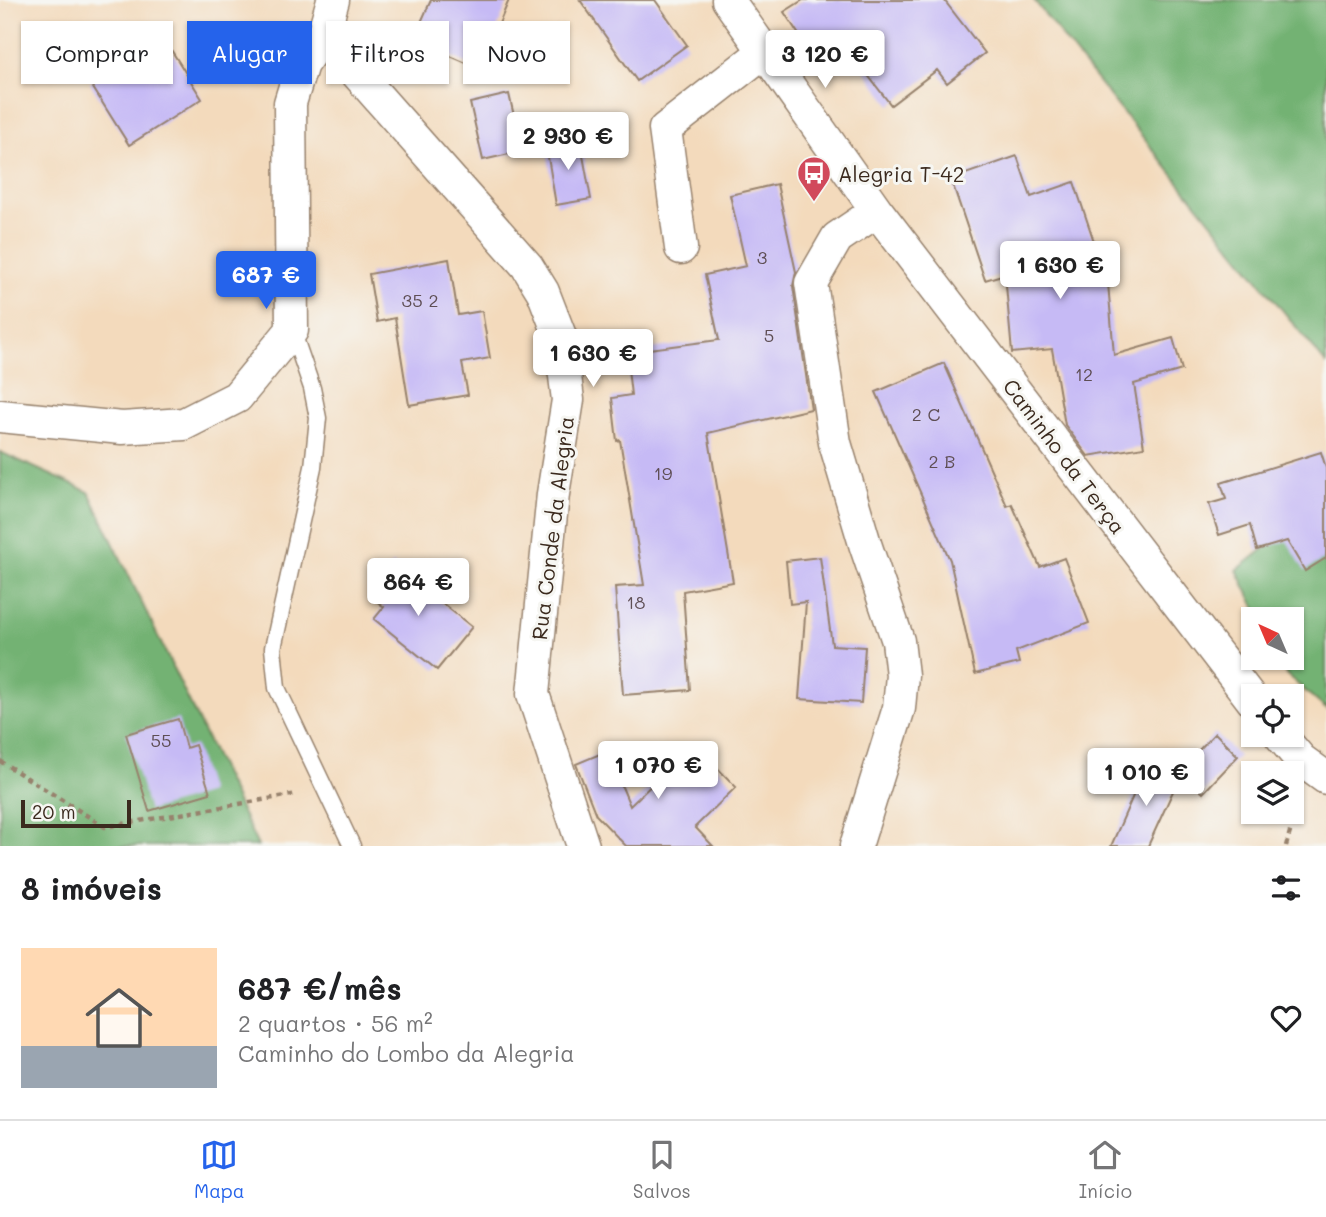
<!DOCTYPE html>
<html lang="pt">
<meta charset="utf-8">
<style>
body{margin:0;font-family:Mali,sans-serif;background:#f6f6f6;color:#202124;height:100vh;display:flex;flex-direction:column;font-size:26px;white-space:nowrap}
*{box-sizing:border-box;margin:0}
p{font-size:23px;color:#757577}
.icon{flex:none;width:38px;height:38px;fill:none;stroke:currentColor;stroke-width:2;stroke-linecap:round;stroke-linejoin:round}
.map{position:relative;height:846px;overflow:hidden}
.panel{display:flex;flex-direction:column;background:#fff;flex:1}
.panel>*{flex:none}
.hud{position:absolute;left:21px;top:21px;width:700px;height:63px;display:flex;gap:14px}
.needle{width:46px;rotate:316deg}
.tools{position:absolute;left:1241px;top:607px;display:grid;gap:14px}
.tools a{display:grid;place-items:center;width:63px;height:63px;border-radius:0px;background:#fff;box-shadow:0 2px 5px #0004;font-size:35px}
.scale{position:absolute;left:21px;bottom:18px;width:110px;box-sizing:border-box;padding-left:7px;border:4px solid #3b2a1e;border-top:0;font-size:19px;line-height:24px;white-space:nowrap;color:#3b2a1e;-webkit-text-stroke:5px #f6f6f2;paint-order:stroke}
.price{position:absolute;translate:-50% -60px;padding:0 16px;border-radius:7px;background:#fff;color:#222;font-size:23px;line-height:46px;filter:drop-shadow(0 2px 4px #0008)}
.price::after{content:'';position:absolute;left:50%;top:42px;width:21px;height:16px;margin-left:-10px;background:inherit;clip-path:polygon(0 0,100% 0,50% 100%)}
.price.active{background:#2563eb;color:#fff}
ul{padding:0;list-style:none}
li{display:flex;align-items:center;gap:21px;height:175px;padding:0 21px}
li span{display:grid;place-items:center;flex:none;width:196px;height:140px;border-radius:0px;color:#555}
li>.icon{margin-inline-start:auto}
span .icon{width:84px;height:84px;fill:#fffc;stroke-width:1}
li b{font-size:30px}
h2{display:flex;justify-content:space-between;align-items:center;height:84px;padding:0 21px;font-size:30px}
.chip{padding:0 24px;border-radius:0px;background:#fff;box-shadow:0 2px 5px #0004;font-size:24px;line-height:63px}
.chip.active{background:#2563eb;color:#fff}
.tabs{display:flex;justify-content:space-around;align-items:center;height:98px;border-top:2px solid #e0e0e0;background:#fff;font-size:19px;color:#757577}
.tabs a{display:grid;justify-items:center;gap:4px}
.tabs .active{color:#2563eb}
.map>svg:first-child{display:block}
.forest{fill:#73b273;stroke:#576e48;stroke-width:2}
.building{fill:#c6baf5}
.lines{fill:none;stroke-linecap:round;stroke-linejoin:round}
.lane-casing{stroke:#97826d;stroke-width:19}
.street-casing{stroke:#97826d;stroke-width:35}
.path{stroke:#97826d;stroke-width:4.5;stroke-dasharray:5 5;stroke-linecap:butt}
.lane{stroke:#fff;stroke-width:16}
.street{stroke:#fff;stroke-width:32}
.labels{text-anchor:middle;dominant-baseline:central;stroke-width:6;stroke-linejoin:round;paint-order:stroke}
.number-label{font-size:18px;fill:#5e4e54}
.poi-label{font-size:21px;fill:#3b2a1e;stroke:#f6f6f2;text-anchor:start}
.street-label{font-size:21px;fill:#3b2a1e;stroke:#f6f6f2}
</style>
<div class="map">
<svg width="1326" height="846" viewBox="0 0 1326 846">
<rect width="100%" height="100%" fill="#f6f6f2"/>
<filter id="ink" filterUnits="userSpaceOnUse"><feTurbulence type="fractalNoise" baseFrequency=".0143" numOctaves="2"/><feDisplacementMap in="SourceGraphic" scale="14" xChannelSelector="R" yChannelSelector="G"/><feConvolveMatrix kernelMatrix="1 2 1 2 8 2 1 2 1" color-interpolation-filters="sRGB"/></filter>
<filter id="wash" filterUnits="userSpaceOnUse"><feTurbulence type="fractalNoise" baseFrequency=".00686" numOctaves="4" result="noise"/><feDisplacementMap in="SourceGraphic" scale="28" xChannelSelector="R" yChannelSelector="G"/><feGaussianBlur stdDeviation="1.57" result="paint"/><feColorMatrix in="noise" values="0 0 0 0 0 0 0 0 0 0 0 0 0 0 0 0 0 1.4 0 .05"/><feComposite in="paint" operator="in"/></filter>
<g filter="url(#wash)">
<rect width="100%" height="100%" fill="#f3dabc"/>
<path class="forest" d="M1034 0H1326V364L1074 52Z
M0 452 89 492 258 846H0Z
M1326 500V709L1287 675 1279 658H1292V620L1261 619 1237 570Z"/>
<g id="blocks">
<path class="building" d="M431 0H509L480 69 413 40Z
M580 0H655L687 45 637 81Z
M803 0H944L985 53 947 83 937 70 891 105 839 38 813 56 784 12Z
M163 37 202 99 129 145 90 83Z
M509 94 522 151 483 160 470 103Z
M580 139 591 199 556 205 546 145Z
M1017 156 1031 197 1074 182 1108 283 1114 355 1173 338 1182 370 1134 384 1144 447 1088 456 1065 425 1052 349 1012 353 1005 274 985 280 951 179Z
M777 184 796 272 793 286 811 409 708 433 733 582 683 591 690 690 623 695 615 587 644 585 620 440 617 441 612 398 631 395 626 352 719 340 705 275 746 266 730 195Z
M449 259 458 315 482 311 490 358 462 363 468 395 409 405 395 318 377 322 369 274Z
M944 363 1007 506 1012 504 1040 567 1064 558 1089 623 1016 651 1019 663 975 674 950 560 876 392Z
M1321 452 1326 468V558L1305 571 1287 541 1257 550 1250 525 1219 535 1209 504 1226 499 1221 483Z
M820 557 832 645 865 647 861 703 799 699 806 602 790 604 786 561Z
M393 564 472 627 437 670 374 619 384 607 369 595Z
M178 719 186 748 195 745 210 793 149 811 126 734Z
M1215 733 1238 756 1203 793 1179 771Z
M694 744 736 787 695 827 713 846H626L596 815 576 764 607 751 630 806Z
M1147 764 1179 778 1148 846H1111Z"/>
</g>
</g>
<g filter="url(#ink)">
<use href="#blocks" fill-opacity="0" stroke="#97826d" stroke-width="2"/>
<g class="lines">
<g class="lane-casing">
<path id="lane" d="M292 330 312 388 318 418 313 467 273 648 277 688 352 846"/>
</g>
<g class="street-casing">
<path id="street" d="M728 0 877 211 1253 701
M323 35 527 266 543 292 560 336 568 400 553 494 533 694 583 846
M681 248 665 129 765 51
M0 416 122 428 184 424 237 397 292 330 290 103 302 64 323 35 333 0
M1280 735 1301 760 1326 778
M856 846 899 708 902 675 898 641 865 544 835 443 811 283 837 238 877 211"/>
</g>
<path class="path" d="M0 761 105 827 297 794
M1286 846 1299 800"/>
<use href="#lane" class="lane"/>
<use href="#street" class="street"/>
</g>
</g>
<defs>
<g id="bus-pin" transform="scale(1.75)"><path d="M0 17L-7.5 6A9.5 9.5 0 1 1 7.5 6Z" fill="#d1495b" stroke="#f6f6f2"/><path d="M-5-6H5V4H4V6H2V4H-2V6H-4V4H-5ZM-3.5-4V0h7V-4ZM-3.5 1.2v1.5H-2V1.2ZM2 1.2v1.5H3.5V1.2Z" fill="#fff"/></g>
</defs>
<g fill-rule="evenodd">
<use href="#bus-pin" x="814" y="173"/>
</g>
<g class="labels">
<g class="number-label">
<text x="762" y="257">3</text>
<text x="420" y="300">35 2</text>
<text x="769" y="335">5</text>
<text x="1084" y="374">12</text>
<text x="926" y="414">2 C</text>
<text x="942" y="461">2 B</text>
<text x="663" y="473">19</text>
<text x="636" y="602">18</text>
<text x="161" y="740">55</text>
</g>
<g class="poi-label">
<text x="838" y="173">Alegria T-42</text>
</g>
<g class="street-label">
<text transform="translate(1065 456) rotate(53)">Caminho da Terça</text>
<text transform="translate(552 528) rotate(-83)">Rua Conde da Alegria</text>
</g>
</g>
</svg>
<div class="tools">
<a><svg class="needle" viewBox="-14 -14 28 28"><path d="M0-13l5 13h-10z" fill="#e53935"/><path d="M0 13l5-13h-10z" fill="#757577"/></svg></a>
<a><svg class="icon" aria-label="locate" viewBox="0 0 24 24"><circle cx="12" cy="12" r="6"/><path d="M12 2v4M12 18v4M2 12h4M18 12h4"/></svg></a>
<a><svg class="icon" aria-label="layers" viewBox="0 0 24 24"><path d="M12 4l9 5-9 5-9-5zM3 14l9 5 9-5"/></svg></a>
</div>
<div class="scale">20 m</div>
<b class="price" style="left:825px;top:90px">3 120 €</b>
<b class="price" style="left:568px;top:172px">2 930 €</b>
<b class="price" style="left:1060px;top:301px">1 630 €</b>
<b class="price active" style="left:266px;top:311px">687 €</b>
<b class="price" style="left:593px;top:389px">1 630 €</b>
<b class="price" style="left:418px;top:618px">864 €</b>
<b class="price" style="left:658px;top:801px">1 070 €</b>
<b class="price" style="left:1146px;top:808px">1 010 €</b>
<div class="hud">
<a class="chip">Comprar</a>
<a class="chip active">Alugar</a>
<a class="chip">Filtros</a>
<a class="chip">Novo</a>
</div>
</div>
<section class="panel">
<h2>8 imóveis<svg class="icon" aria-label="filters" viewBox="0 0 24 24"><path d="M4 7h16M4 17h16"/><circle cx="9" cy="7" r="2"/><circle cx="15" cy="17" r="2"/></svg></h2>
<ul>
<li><span style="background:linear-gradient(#ffd9b3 70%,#9aa5b1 0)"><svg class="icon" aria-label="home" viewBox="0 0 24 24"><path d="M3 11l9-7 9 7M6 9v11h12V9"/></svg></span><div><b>687 €/mês</b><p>2 quartos · 56 m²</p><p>Caminho do Lombo da Alegria</p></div><svg class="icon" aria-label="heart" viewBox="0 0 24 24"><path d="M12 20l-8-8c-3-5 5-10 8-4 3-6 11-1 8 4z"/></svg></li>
</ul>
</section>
<nav class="tabs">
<a class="active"><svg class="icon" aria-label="map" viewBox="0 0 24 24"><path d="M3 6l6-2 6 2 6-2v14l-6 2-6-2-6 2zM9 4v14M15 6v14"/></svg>Mapa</a>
<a><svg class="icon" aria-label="saved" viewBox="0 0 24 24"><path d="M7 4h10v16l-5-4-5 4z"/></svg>Salvos</a>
<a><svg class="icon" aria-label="home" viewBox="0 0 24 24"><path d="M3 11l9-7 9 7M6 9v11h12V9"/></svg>Início</a>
</nav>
